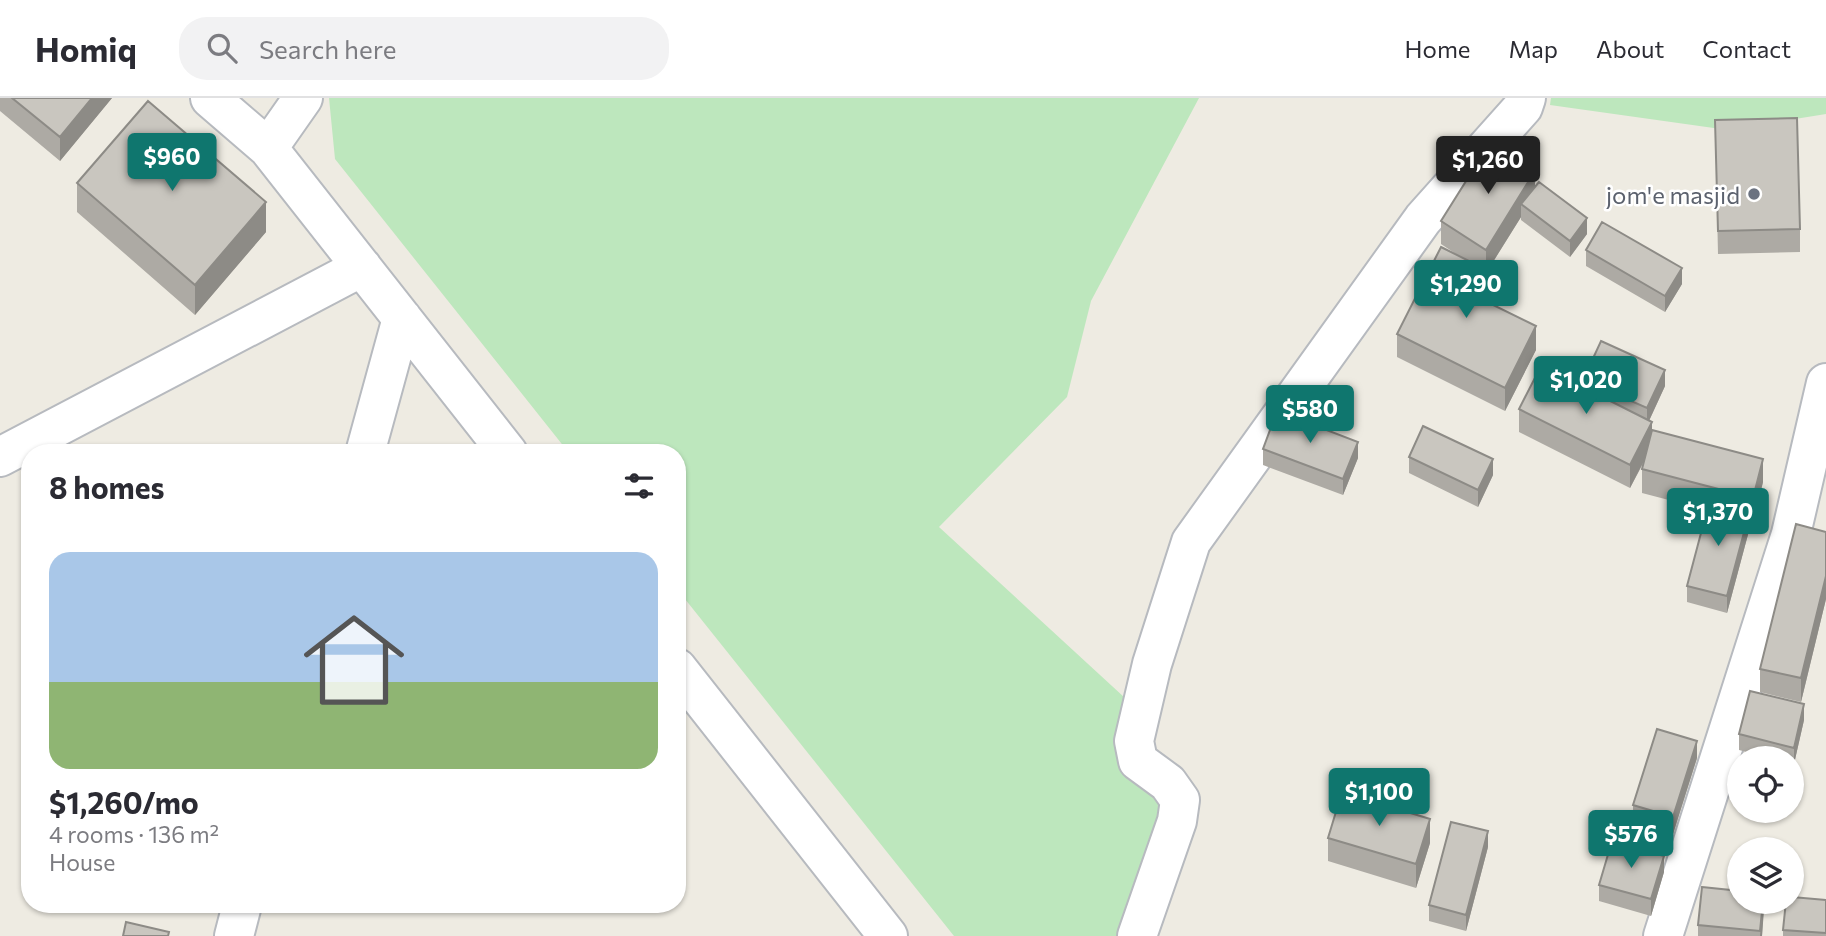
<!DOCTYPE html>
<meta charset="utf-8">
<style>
body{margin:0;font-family:Commissioner,sans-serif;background:#f2f2f3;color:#2b2b33;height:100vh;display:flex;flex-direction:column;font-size:26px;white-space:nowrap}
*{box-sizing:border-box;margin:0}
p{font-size:23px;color:#7c7c81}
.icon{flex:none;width:38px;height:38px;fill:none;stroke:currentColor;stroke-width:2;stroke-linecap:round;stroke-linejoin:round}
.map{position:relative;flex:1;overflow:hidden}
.side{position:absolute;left:21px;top:346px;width:665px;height:469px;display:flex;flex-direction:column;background:#fff;border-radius:28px;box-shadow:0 2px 5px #0004}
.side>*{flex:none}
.fabs{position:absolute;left:1727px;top:648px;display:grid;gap:14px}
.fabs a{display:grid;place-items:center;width:77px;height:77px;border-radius:50%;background:#fff;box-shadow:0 2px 5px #0004;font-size:35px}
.price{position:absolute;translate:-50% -60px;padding:0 16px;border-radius:7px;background:#0f766e;color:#fff;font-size:23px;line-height:46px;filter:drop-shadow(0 2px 4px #0008)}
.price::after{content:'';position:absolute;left:50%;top:42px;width:21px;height:16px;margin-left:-10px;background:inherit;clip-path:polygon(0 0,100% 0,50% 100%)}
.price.on{background:#222;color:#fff}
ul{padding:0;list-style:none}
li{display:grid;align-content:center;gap:14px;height:371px;padding:0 28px}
li span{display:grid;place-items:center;height:217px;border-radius:21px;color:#555}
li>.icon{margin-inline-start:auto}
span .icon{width:126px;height:126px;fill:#fffc;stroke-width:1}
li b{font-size:30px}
h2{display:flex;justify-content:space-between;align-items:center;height:84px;padding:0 28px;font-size:30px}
header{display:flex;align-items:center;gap:42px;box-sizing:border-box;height:98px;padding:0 35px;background:#fff;border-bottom:2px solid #e1e1e2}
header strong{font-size:33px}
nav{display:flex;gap:38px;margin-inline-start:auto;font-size:24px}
.search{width:490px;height:63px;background:#f2f2f3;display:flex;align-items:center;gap:18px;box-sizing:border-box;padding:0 24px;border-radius:28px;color:#7c7c81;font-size:26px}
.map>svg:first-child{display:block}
.green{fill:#bde7bd}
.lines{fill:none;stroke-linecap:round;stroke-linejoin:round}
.minor-casing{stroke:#b7babf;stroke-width:42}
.minor{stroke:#fff;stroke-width:38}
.wall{fill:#adaaa4}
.shaded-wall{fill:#8d8b86}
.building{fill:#c9c6bf;stroke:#8d8b86;stroke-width:2}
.worship-dot{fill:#6b7280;stroke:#fff;stroke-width:2.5}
.labels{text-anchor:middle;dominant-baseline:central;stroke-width:5;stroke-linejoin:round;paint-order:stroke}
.worship-label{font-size:24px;fill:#5b616d;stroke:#fff;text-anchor:end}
</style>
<header>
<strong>Homiq</strong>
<div class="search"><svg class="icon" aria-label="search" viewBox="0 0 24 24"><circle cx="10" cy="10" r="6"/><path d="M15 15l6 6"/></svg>Search here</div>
<nav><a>Home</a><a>Map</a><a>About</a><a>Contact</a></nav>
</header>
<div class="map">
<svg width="1826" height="838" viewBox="0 0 1826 838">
<rect width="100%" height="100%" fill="#eeebe2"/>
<path class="green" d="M329 0H1199L1091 203 1067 299 939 429 1137 611 1171 701 1123 838H954L677 491V355H569L335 61Z
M1551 0H1826V16L1728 32 1550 7Z"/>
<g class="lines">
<g class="minor-casing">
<path id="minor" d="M210 0 268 50 508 355
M268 50 303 0
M365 355 402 220
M0 359 362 169
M677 570 888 838
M234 838 242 807
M1137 838 1177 723 1180 702 1168 685 1138 663 1134 643 1152 566 1191 444 1423 121 1523 9 1526 0
M1663 838 1791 436 1826 285"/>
</g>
<use href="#minor" class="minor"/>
</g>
<path class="wall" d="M0 0H112L60 63 0 13Z
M1715 22 1800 131V154L1718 156Z
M77 85 266 134 195 217 77 114Z
M1535 88 1587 136 1570 159 1521 122V119L1488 172 1497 200 1494 207 1536 252 1505 313 1397 259V236L1456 156 1441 146V123Z
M1586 152 1682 186 1665 214 1586 168Z
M1583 282 1665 288 1649 323 1652 335 1763 384 1753 424 1750 423V429L1727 515 1687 504V488L1707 412 1642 395V371L1645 362 1630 390 1519 334V311L1583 289Z
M1263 351 1358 360 1343 397 1263 367Z
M1409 359 1493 377 1478 409 1409 375Z
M1826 434V501L1801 604 1760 594V571Z
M1804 622 1794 666H1792V660H1769L1739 652V636Z
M1697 660 1673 736 1633 723V707Z
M1328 740 1430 745 1416 790 1328 763Z
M1488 749 1466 833 1429 823V807Z
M1664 774 1651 818 1599 803V787Z
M1826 802V838H1783V832Z
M1764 803 1762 838H1698V827Z"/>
<path class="shaded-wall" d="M92 0H112L60 63V39Z
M1535 73V97L1521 106V119L1486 175V152Z
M266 104V134L195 217V187Z
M1587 120V136L1570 159V143Z
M1682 170V186L1665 214V198Z
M1497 177V200L1485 226V203Z
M1536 228V252L1505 313V290Z
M1665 272V288L1647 327V310Z
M1652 324V347L1630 390V367Z
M1358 344V360L1343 397V381Z
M1493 361V377L1478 409V392Z
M1763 361V384L1753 424V400Z
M1750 412V429L1727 515V498Z
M1826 478V501L1801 604V580Z
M1804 606V622L1794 666V650Z
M1697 643V660L1673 736V719Z
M1430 721V745L1416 790V766Z
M1488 733V749L1466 833V817Z
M1664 758V774L1651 818V801Z
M1763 803 1764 812 1762 838H1760Z"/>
<path class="building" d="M12 0H92L60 39Z
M148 3 266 104 195 187 77 85Z
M1797 20 1800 131 1718 133 1715 22Z
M1490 45 1535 73 1486 152 1441 123Z
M1539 84 1587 120 1570 143 1521 106Z
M1602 124 1682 170 1665 198 1586 152Z
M1441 149 1497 177 1485 203 1536 228 1505 290 1397 236Z
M1601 243 1665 272 1647 310 1583 282Z
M1541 268 1652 324 1630 367 1519 311Z
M1277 313 1358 344 1343 381 1263 351Z
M1423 328 1493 361 1478 392 1409 359Z
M1652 332 1763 361 1753 400 1642 371Z
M1710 401 1750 412 1727 498 1687 488Z
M1796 426 1826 434V478L1801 580 1760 571Z
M1750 593 1804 606 1794 650 1739 636Z
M1657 631 1697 643 1673 719 1633 707Z
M1342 694 1430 721 1416 766 1328 740Z
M1451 724 1488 733 1466 817 1429 807Z
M1612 743 1664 758 1651 801 1599 787Z
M1702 789 1740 793V803H1763L1760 833 1698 827Z
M1792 799 1826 802V835L1783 832 1786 803H1792Z
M126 824 169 834 168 838H123Z"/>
<circle class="worship-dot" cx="1754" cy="96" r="7"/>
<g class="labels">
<g class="worship-label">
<text x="1740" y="96">jom'e masjid</text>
</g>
</g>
</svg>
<div class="fabs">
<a><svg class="icon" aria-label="locate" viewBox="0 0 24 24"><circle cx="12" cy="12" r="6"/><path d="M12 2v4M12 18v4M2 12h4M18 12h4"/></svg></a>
<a><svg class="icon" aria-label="layers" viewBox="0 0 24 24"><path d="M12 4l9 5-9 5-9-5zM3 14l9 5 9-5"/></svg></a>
</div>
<b class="price" style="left:172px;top:95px">$960</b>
<b class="price on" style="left:1488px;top:98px">$1,260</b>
<b class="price" style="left:1466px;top:222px">$1,290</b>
<b class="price" style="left:1586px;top:318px">$1,020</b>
<b class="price" style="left:1310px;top:347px">$580</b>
<b class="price" style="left:1718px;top:450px">$1,370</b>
<b class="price" style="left:1379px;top:730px">$1,100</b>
<b class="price" style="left:1631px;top:772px">$576</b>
<section class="side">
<h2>8 homes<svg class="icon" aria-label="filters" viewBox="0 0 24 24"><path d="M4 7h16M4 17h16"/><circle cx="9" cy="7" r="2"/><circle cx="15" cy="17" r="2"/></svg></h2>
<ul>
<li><span style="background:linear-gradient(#a9c7e8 60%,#8fb573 0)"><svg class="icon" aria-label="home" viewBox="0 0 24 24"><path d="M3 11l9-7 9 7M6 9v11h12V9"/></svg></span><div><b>$1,260/mo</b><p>4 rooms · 136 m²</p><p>House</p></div></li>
</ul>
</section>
</div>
